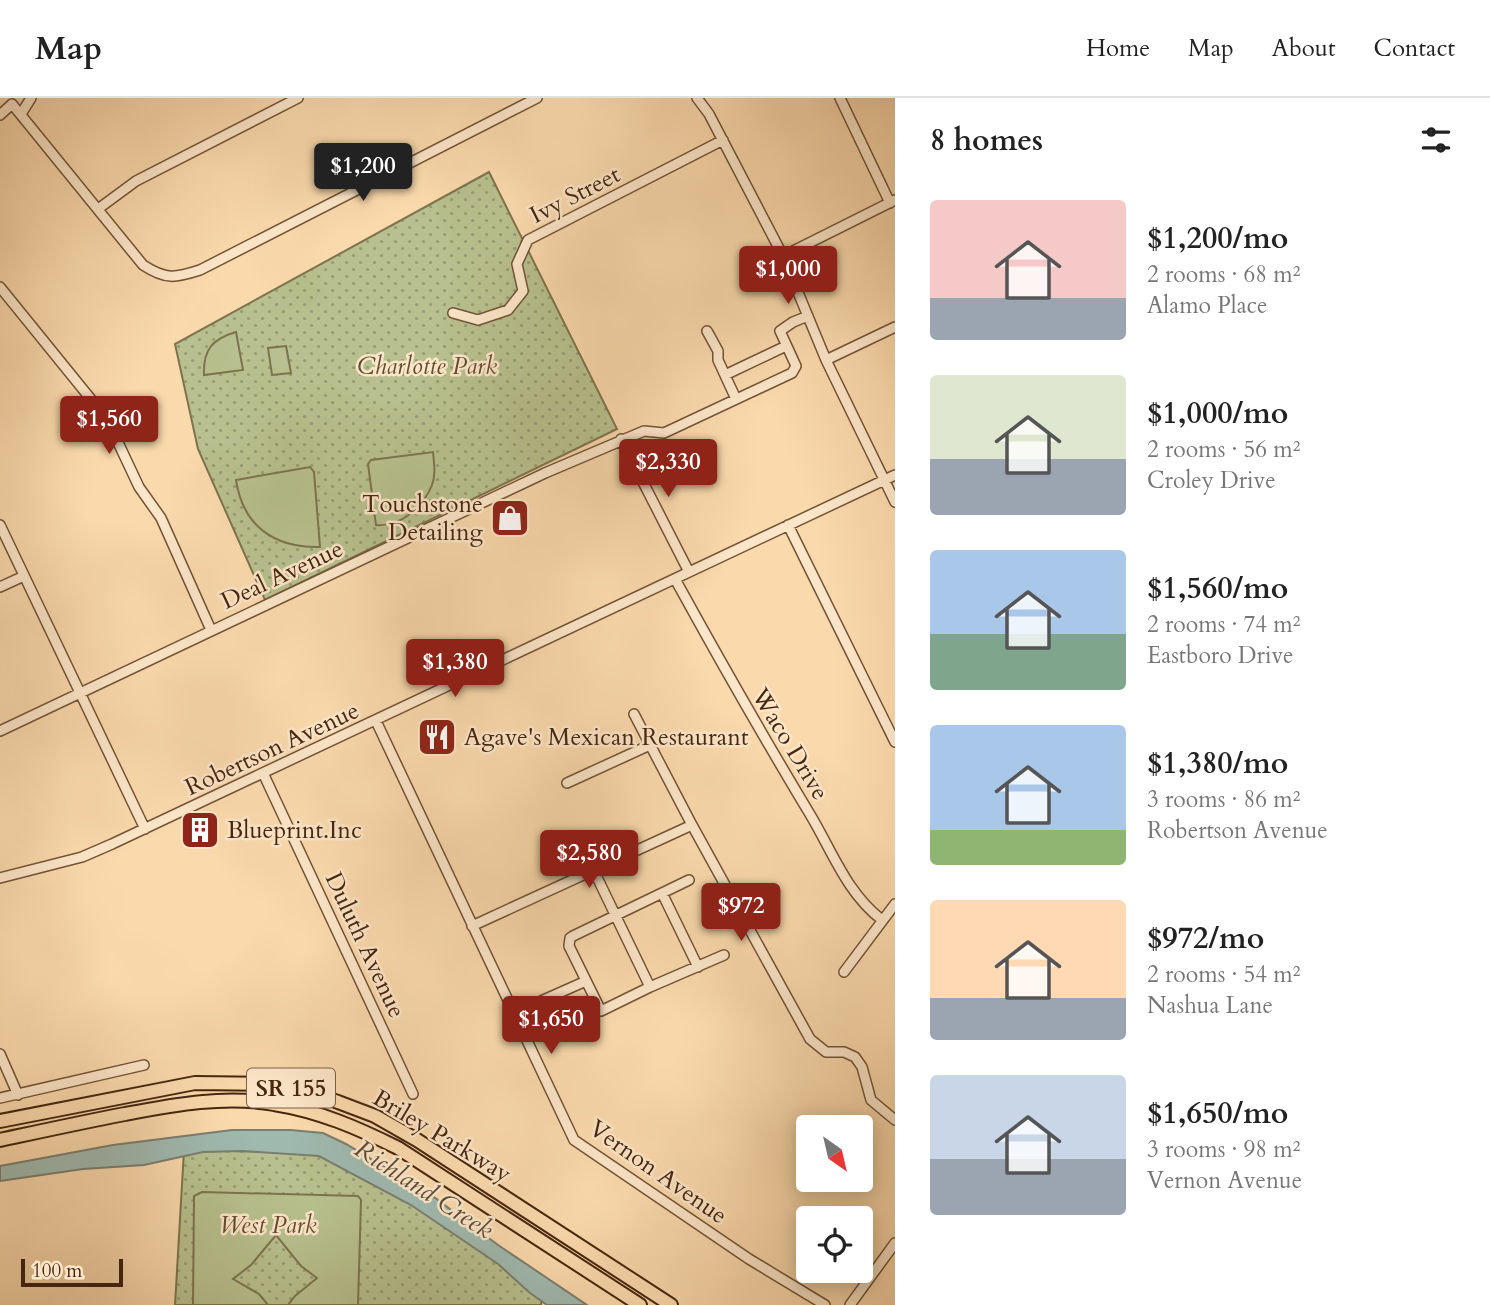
<!DOCTYPE html>
<meta charset="utf-8">
<style>
body{margin:0;font-family:Cardo,serif;background:#f6f6f6;color:#222;height:100vh;display:flex;flex-direction:column;font-size:26px;white-space:nowrap}
*{box-sizing:border-box;margin:0}
p{font-size:23px;color:#767676}
.icon{flex:none;width:38px;height:38px;fill:none;stroke:currentColor;stroke-width:2;stroke-linecap:round;stroke-linejoin:round}
.map{position:relative;flex:1;overflow:hidden}
.side{display:flex;flex-direction:column;background:#fff;width:595px}
.side>*{flex:none}
.needle{width:46px;rotate:146deg}
.buttons{position:absolute;left:796px;top:1017px;display:grid;gap:14px}
.buttons a{display:grid;place-items:center;width:77px;height:77px;border-radius:7px;background:#fff;box-shadow:0 4px 18px #0003;font-size:35px}
.scale{position:absolute;left:21px;bottom:18px;width:102px;box-sizing:border-box;padding-left:7px;border:4px solid #46260f;border-top:0;font-size:19px;line-height:24px;white-space:nowrap;color:#46260f;-webkit-text-stroke:5px #fce6c9;paint-order:stroke}
.price{position:absolute;translate:-50% -60px;padding:0 16px;border-radius:7px;background:#8f2418;color:#fff;font-size:23px;line-height:46px;filter:drop-shadow(0 2px 4px #0008)}
.price::after{content:'';position:absolute;left:50%;top:42px;width:21px;height:16px;margin-left:-10px;background:inherit;clip-path:polygon(0 0,100% 0,50% 100%)}
.price.selected{background:#222;color:#fff}
ul{padding:0;list-style:none}
li{display:flex;align-items:center;gap:21px;height:175px;padding:0 35px}
li span{display:grid;place-items:center;flex:none;width:196px;height:140px;border-radius:7px;color:#555}
li>.icon{margin-inline-start:auto}
span .icon{width:84px;height:84px;fill:#fffc;stroke-width:1}
li b{font-size:30px}
h2{display:flex;justify-content:space-between;align-items:center;height:84px;padding:0 35px;font-size:30px}
header{display:flex;align-items:center;gap:42px;box-sizing:border-box;height:98px;padding:0 35px;background:#fff;border-bottom:2px solid #e0e0e0}
header strong{font-size:33px}
nav{display:flex;gap:38px;margin-inline-start:auto;font-size:24px}
main{display:flex;flex:1;min-height:0}
.map>svg:first-child{display:block}
.grass{fill:url(#grass-dots);stroke:#7e734e;stroke-width:2}
.pitch{fill:#b7c08e;stroke:#7e734e;stroke-width:2}
.water{fill:#9fb9af;stroke:#7b7e6f;stroke-width:2}
.lines{fill:none;stroke-linecap:round;stroke-linejoin:round}
.minor-casing{stroke:#735336;stroke-width:12}
.highway-casing{stroke:#46260f;stroke-width:16}
.minor{stroke:#fce6c9;stroke-width:9}
.highway{stroke:#fad9ac;stroke-width:12}
.labels{text-anchor:middle;dominant-baseline:central;stroke-width:5;stroke-linejoin:round;paint-order:stroke}
.shield{fill:#fce6c9;stroke:#7d6047;stroke-width:2}
.shield-label{font-size:23px;font-weight:bold;fill:#46260f}
.street-label{font-size:24px;fill:#46260f;stroke:#fce6c9}
.park-label{font-size:24px;font-style:italic;fill:#624c2f;stroke:#fce6c9}
.poi-label{font-size:24px;fill:#46260f;stroke:#fce6c9;text-anchor:start}
.water-label{font-size:26px;font-style:italic;fill:#5c4b37;stroke:#fce6c9}
</style>
<header>
<strong>Map</strong>
<nav><a>Home</a><a>Map</a><a>About</a><a>Contact</a></nav>
</header>
<main>
<div class="map">
<svg width="895" height="1207" viewBox="0 0 895 1207">
<defs>
<pattern id="grass-dots" width="8" height="8" patternUnits="userSpaceOnUse" patternTransform="scale(1.75)"><rect width="8" height="8" fill="#b7c08e"/><path d="M2 2h.1M6 6h.1" fill="none" stroke="#979c72" stroke-width="1.8" stroke-linecap="round"/></pattern>
</defs>
<rect width="100%" height="100%" fill="#fad9ac"/>
<filter id="stains"><feTurbulence type="fractalNoise" baseFrequency=".00286" numOctaves="4"/><feColorMatrix values="0 0 0 0 .2 0 0 0 0 .09 0 0 0 0 .02 0 0 0 .5 -.17"/></filter>
<radialGradient id="worn" r=".72"><stop offset=".6" stop-color="#630" stop-opacity="0"/><stop offset="1" stop-color="#630" stop-opacity=".3"/></radialGradient>
<path class="grass" d="M489 74 617 331 265 502 198 351 175 246Z
M184 1052 327 1055 408 1096 542 1198 541 1207H175Z"/>
<path class="pitch" d="M236 234 243 272 204 277C203 252 212 241 236 234Z
M286 248 291 275 272 277 268 250Z
M433 354C434 365 436 377 432 387 423 409 401 429 376 427L368 366 371 362Z
M310 369 314 374 320 449C274 450 243 428 236 382Z
M202 1094 358 1098 361 1102 358 1207H288L295 1198 317 1180 301 1168 276 1137 251 1167 233 1181 259 1196 268 1207H193L194 1098Z"/>
<path class="water" d="M232 1032H291L323 1035 346 1046 434 1099 498 1147 587 1207H547L530 1195 498 1166 411 1107 319 1058 243 1053 203 1054 144 1067 83 1071 0 1083V1068L113 1047Z"/>
<g class="lines">
<g class="minor-casing">
<path id="minor" d="M697 0 709 16 783 158 826 262 895 404
M840 0 890 105
M21 16 31 0
M0 17 12 6 143 167C166 182 175 180 200 172L537 0
M98 111 136 83 298 0
M783 158 895 102
M0 189 107 321 139 389 161 420 211 532
M453 215 478 222 508 212 523 193 517 166 528 142 723 42
M707 233 718 253V262L736 301
M826 262 895 229
M725 277 786 248
M621 341 689 474
M0 427 145 731
M788 427 895 644
M675 481C719 561 764 640 811 718 833 755 847 795 882 822
M0 489 24 478
M634 616 692 727 810 941 826 954H844L855 959 862 969 871 1002 895 1022
M376 623 574 1042 749 1161 825 1207
M0 633 545 375 644 333 664 335 792 275 796 268 780 233 793 224 808 218
M263 675 413 996
M567 685 650 647
M594 773 650 889 601 913 569 848 570 840 573 838 689 782
M0 780 82 759 112 746 895 377
M662 795 698 869
M472 828 692 727
M844 874 895 806
M650 889 724 857
M514 915 586 883
M0 956 18 997
M0 1000 144 967
M850 1207 895 1145"/>
</g>
<g class="highway-casing">
<path id="highway" d="M0 1023 195 985 265 986 303 992 338 1004 375 1018 417 1042 671 1207
M0 1042C42 1033 83 1024 125 1016 173 1007 225 997 274 1006 319 1013 358 1030 398 1050L640 1207"/>
</g>
<use href="#minor" class="minor"/>
<use href="#highway" class="highway"/>
</g>
<defs>
<g id="shop-square" transform="scale(2.0125)"><rect x="-9" y="-9" width="18" height="18" rx="4" fill="#8f2418" stroke="#fce6c9"/><path d="M-5-2.5h2.3a2.7 3.5 0 0 1 5.4 0H5L5.5 6h-11ZM-1.5-2.5h3a1.5 2.3 0 0 0-3 0Z" fill="#fff"/></g>
<g id="restaurant-square" transform="scale(2.0125)"><rect x="-9" y="-9" width="18" height="18" rx="4" fill="#8f2418" stroke="#fce6c9"/><path d="M-5-6h1v4h1v-4h1v4h1v-4h1v5L-1.5 .5V6h-2V.5L-5-1ZM5-6V6H3V1.5H1.5Q1.5-4 5-6Z" fill="#fff"/></g>
<g id="building-square" transform="scale(2.0125)"><rect x="-9" y="-9" width="18" height="18" rx="4" fill="#8f2418" stroke="#fce6c9"/><path d="M-4-6H4V6H1V3H-1V6H-4ZM-2.5-4.3h1.7v1.8h-1.7ZM.8-4.3h1.7v1.8H.8ZM-2.5-1h1.7V.8h-1.7ZM.8-1h1.7V.8H.8Z" fill="#fff"/></g>
</defs>
<g fill-rule="evenodd">
<use href="#shop-square" x="510" y="420"/>
<use href="#restaurant-square" x="437" y="639"/>
<use href="#building-square" x="200" y="732"/>
</g>
<g class="labels">
<rect class="shield" x="247" y="970.5" width="88" height="39" rx="5"/>
<g class="shield-label">
<text x="291" y="990">SR 155</text>
</g>
<g class="street-label">
<text transform="translate(575 97) rotate(-27)">Ivy Street</text>
<text transform="translate(282 477) rotate(-25)">Deal Avenue</text>
<text transform="translate(790 646) rotate(59)">Waco Drive</text>
<text transform="translate(272 651) rotate(-25)">Robertson Avenue</text>
<text transform="translate(365 847) rotate(65)">Duluth Avenue</text>
<text transform="translate(442 1038) rotate(31)">Briley Parkway</text>
<text transform="translate(658 1074) rotate(35)">Vernon Avenue</text>
</g>
<g class="park-label">
<text x="427" y="268">Charlotte Park</text>
<text x="268" y="1127">West Park</text>
</g>
<g class="poi-label">
<text x="483" y="406" text-anchor="end">Touchstone<tspan x="483" dy="28">Detailing</tspan></text>
<text x="464" y="639">Agave's Mexican Restaurant</text>
<text x="227" y="732">Blueprint.Inc</text>
</g>
<g class="water-label">
<text transform="translate(424 1091) rotate(33)">Richland Creek</text>
</g>
</g>
<rect width="100%" height="100%" filter="url(#stains)"/>
<rect width="100%" height="100%" fill="url(#worn)"/>
</svg>
<div class="buttons">
<a><svg class="needle" viewBox="-14 -14 28 28"><path d="M0-13l5 13h-10z" fill="#e53935"/><path d="M0 13l5-13h-10z" fill="#767676"/></svg></a>
<a><svg class="icon" aria-label="locate" viewBox="0 0 24 24"><circle cx="12" cy="12" r="6"/><path d="M12 2v4M12 18v4M2 12h4M18 12h4"/></svg></a>
</div>
<div class="scale">100 m</div>
<b class="price selected" style="left:363px;top:105px">$1,200</b>
<b class="price" style="left:788px;top:208px">$1,000</b>
<b class="price" style="left:109px;top:358px">$1,560</b>
<b class="price" style="left:668px;top:401px">$2,330</b>
<b class="price" style="left:455px;top:601px">$1,380</b>
<b class="price" style="left:589px;top:792px">$2,580</b>
<b class="price" style="left:741px;top:845px">$972</b>
<b class="price" style="left:551px;top:958px">$1,650</b>
</div>
<section class="side">
<h2>8 homes<svg class="icon" aria-label="filters" viewBox="0 0 24 24"><path d="M4 7h16M4 17h16"/><circle cx="9" cy="7" r="2"/><circle cx="15" cy="17" r="2"/></svg></h2>
<ul>
<li><span style="background:linear-gradient(#f6c9c9 70%,#9aa5b1 0)"><svg class="icon" aria-label="home" viewBox="0 0 24 24"><path d="M3 11l9-7 9 7M6 9v11h12V9"/></svg></span><div><b>$1,200/mo</b><p>2 rooms · 68 m²</p><p>Alamo Place</p></div></li>
<li><span style="background:linear-gradient(#dfe7d0 60%,#9aa5b1 0)"><svg class="icon" aria-label="home" viewBox="0 0 24 24"><path d="M3 11l9-7 9 7M6 9v11h12V9"/></svg></span><div><b>$1,000/mo</b><p>2 rooms · 56 m²</p><p>Croley Drive</p></div></li>
<li><span style="background:linear-gradient(#a9c7e8 60%,#7fa58c 0)"><svg class="icon" aria-label="home" viewBox="0 0 24 24"><path d="M3 11l9-7 9 7M6 9v11h12V9"/></svg></span><div><b>$1,560/mo</b><p>2 rooms · 74 m²</p><p>Eastboro Drive</p></div></li>
<li><span style="background:linear-gradient(#a9c7e8 75%,#8fb573 0)"><svg class="icon" aria-label="home" viewBox="0 0 24 24"><path d="M3 11l9-7 9 7M6 9v11h12V9"/></svg></span><div><b>$1,380/mo</b><p>3 rooms · 86 m²</p><p>Robertson Avenue</p></div></li>
<li><span style="background:linear-gradient(#ffd9b3 70%,#9aa5b1 0)"><svg class="icon" aria-label="home" viewBox="0 0 24 24"><path d="M3 11l9-7 9 7M6 9v11h12V9"/></svg></span><div><b>$972/mo</b><p>2 rooms · 54 m²</p><p>Nashua Lane</p></div></li>
<li><span style="background:linear-gradient(#c9d6e8 60%,#9aa5b1 0)"><svg class="icon" aria-label="home" viewBox="0 0 24 24"><path d="M3 11l9-7 9 7M6 9v11h12V9"/></svg></span><div><b>$1,650/mo</b><p>3 rooms · 98 m²</p><p>Vernon Avenue</p></div></li>
</ul>
</section>
</main>
